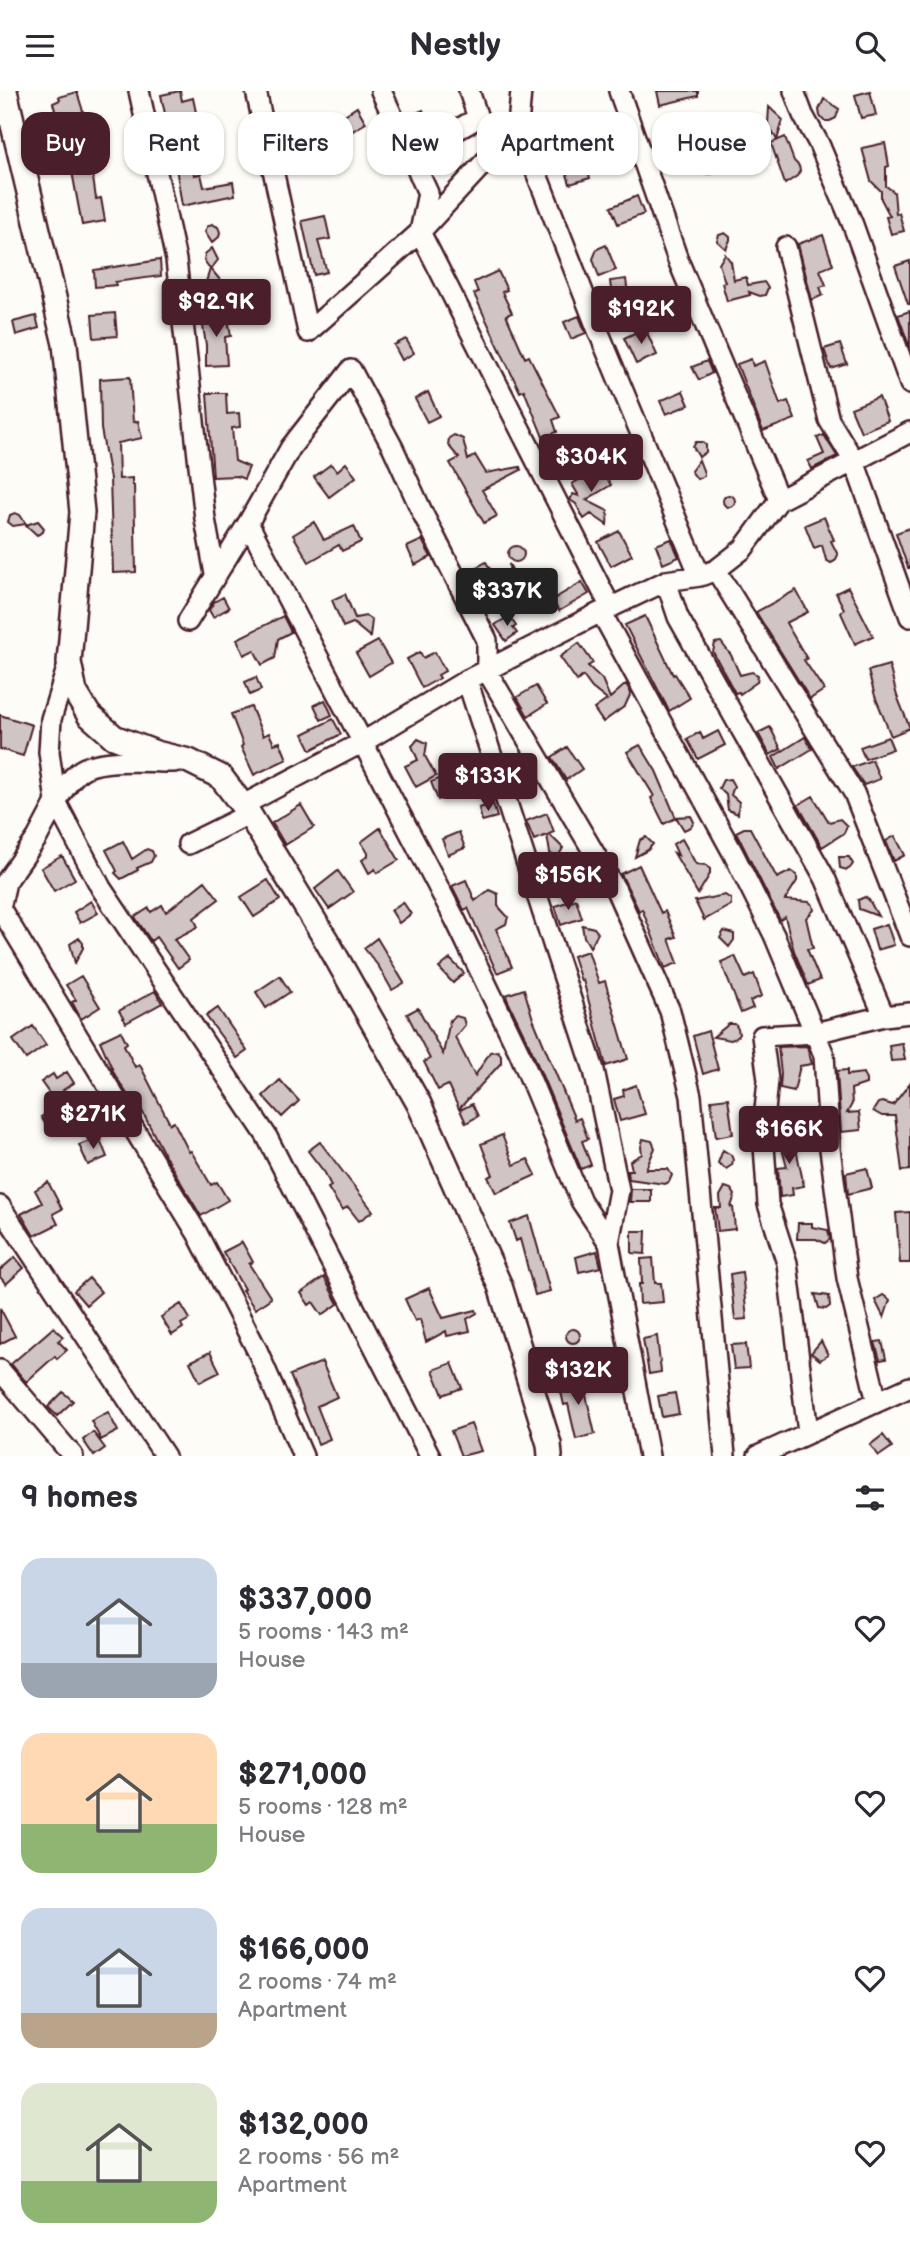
<!DOCTYPE html>
<meta charset="utf-8">
<style>
body{margin:0;font-family:"Balsamiq Sans",sans-serif;background:#f7f7f7;color:#2b2b33;height:100vh;display:flex;flex-direction:column;font-size:26px;white-space:nowrap}
*{box-sizing:border-box;margin:0}
p{font-size:23px;color:#7c7c81}
.icon{flex:none;width:38px;height:38px;fill:none;stroke:currentColor;stroke-width:2;stroke-linecap:round;stroke-linejoin:round}
.map{position:relative;height:1365px;overflow:hidden}
.sheet{display:flex;flex-direction:column;background:#fff;flex:1}
.sheet>*{flex:none}
.hud{position:absolute;left:21px;top:21px;width:868px;height:63px;display:flex;gap:14px}
.price{position:absolute;translate:-50% -60px;padding:0 16px;border-radius:7px;background:#4a1f2b;color:#fff;font-size:23px;line-height:46px;filter:drop-shadow(0 2px 4px #0008)}
.price::after{content:'';position:absolute;left:50%;top:42px;width:21px;height:16px;margin-left:-10px;background:inherit;clip-path:polygon(0 0,100% 0,50% 100%)}
.price.selected{background:#222;color:#fff}
ul{padding:0;list-style:none}
li{display:flex;align-items:center;gap:21px;height:175px;padding:0 21px}
li span{display:grid;place-items:center;flex:none;width:196px;height:140px;border-radius:21px;color:#555}
li>.icon{margin-inline-start:auto}
span .icon{width:84px;height:84px;fill:#fffc;stroke-width:1}
li b{font-size:30px}
h2{display:flex;justify-content:space-between;align-items:center;height:84px;padding:0 21px;font-size:30px}
.chip{padding:0 24px;border-radius:21px;background:#fff;box-shadow:0 2px 5px #0004;font-size:24px;line-height:63px}
.chip.selected{background:#4a1f2b;color:#fff}
header{display:flex;justify-content:space-between;align-items:center;height:91px;padding:0 21px;background:#fff;font-size:32px;font-weight:800}
.map>svg:first-child{display:block}
.building{fill:#d0c5c4;stroke:#4a1f2b;stroke-width:2}
.lines{fill:none;stroke-linecap:round;stroke-linejoin:round}
.minor-casing{stroke:#4a1f2b;stroke-width:24}
.tertiary-casing{stroke:#4a1f2b;stroke-width:28}
.minor{stroke:#fdfcf7;stroke-width:19}
.tertiary{stroke:#fdfcf7;stroke-width:23}
</style>
<header><svg class="icon" aria-label="menu" viewBox="0 0 24 24"><path d="M4 6h16M4 12h16M4 18h16"/></svg>Nestly<svg class="icon" aria-label="search" viewBox="0 0 24 24"><circle cx="10" cy="10" r="6"/><path d="M15 15l6 6"/></svg></header>
<div class="map">
<svg width="910" height="1365" viewBox="0 0 910 1365">
<rect width="100%" height="100%" fill="#fdfcf7"/>
<filter id="ink" filterUnits="userSpaceOnUse"><feTurbulence type="fractalNoise" baseFrequency=".0143" numOctaves="2"/><feDisplacementMap in="SourceGraphic" scale="14" xChannelSelector="R" yChannelSelector="G"/><feConvolveMatrix kernelMatrix="1 2 1 2 8 2 1 2 1" color-interpolation-filters="sRGB"/></filter>
<g filter="url(#ink)">
<path class="building" d="M180 0 182 10 193 7 198 31 185 33 194 84 201 83 204 96 233 91 235 104 182 115 170 37H168L161 4Z
M657 0H698V5L660 14Z
M870 0 876 24 861 27 855 4Z
M77 1 87 33 61 41 53 12 60 9 59 6Z
M824 8 839 18 836 27 830 30H824L820 25 819 19Z
M357 16 366 32 349 42 336 35 340 32 338 28Z
M769 16 783 29 777 49 768 33Z
M423 19 430 37 417 43 409 25Z
M693 32a7 7 0 1 1 14 0a7 7 0 1 1-14 0Z
M582 29 591 57 582 59 590 87 570 93 553 38Z
M785 46 794 70 799 75 800 80 797 85 785 93 771 52Z
M885 52 889 75 886 76V95L894 101 896 123 899 122 904 140 891 143 886 126 890 125 881 108V100L871 90 862 57Z
M702 76a7 7 0 1 1 14 0a7 7 0 1 1-14 0Z
M91 72 96 108 101 107 105 130 82 134 71 75Z
M637 105 644 123 618 133 611 116Z
M325 125 330 148 318 150 327 181 314 184 302 130Z
M212 133 218 136 220 141 219 146 212 152 205 141 207 136Z
M725 142 730 146V149L726 158 717 150 719 144Z
M823 144 833 174 820 179 826 194 820 196 823 204 812 209 798 153Z
M606 154 616 179 599 186 593 168 597 158Z
M212 157 218 169 211 178 220 189 217 196 210 201 206 191 210 178 204 169 205 163Z
M725 163 731 171 734 189 746 186 748 194 764 191 768 197 765 204 760 205 749 201 750 204 727 210 722 192 725 191 719 173Z
M160 169 161 185 115 191 116 194 95 196 94 179Z
M910 170V213H908L895 175Z
M498 180 507 199 502 201 512 222 506 224 525 267 529 265 560 326 553 329 557 341 543 346 524 299 520 301 474 203 478 201 474 191Z
M626 188 629 212 613 214 610 190Z
M910 220V257L898 224Z
M115 222 117 245 94 247 92 224Z
M227 222 231 245 225 246 227 274 206 275V254L202 228Z
M36 225 39 237 16 244 13 231Z
M579 225 586 242 571 248 564 231Z
M645 237 657 264 636 273 624 247Z
M406 248 414 262 402 269 394 254Z
M840 253 847 273 831 278 824 258Z
M751 268 753 275 765 270 780 313 788 310 795 328 763 340 737 273Z
M707 270 712 282 699 289 692 276Z
M130 286 133 331 138 330 142 347 118 352 119 388 132 387V394H134L136 481 113 482 110 388 101 338 100 288Z
M683 300 689 314 666 323 660 310Z
M428 301 439 325 427 331 415 308Z
M207 302H226L227 323 239 322 240 336 232 337 235 370 249 376 244 388 237 385 213 386Z
M879 306 888 330 861 341 851 317Z
M454 344 463 348 468 369 475 364 486 382 520 376 521 379 482 399 497 425 484 432 450 372 459 367 448 354 449 347Z
M824 344 837 365 812 378 808 370 824 363 817 347Z
M696 351H702L706 354V361L699 366 693 356Z
M699 369 704 382V385L697 388 691 380Z
M346 372 356 386 329 406 314 386 331 373 337 380Z
M600 376 611 394 586 409 608 420 607 434 591 423 584 428 576 413 570 409 573 403 579 405 572 393Z
M723 410a6 6 0 1 1 12 0a6 6 0 1 1-12 0Z
M15 422 20 424 26 433 13 435 8 431 10 424Z
M824 426 834 449 831 450 838 464 835 470 831 472 826 469 822 454 814 457 805 434Z
M38 430 44 437 43 441 37 444 26 434Z
M314 431 324 449 354 435 361 451 342 460 339 454 309 471 293 444Z
M910 437V477H908L896 442Z
M619 440 632 464 611 475 598 451Z
M671 448 679 466 663 473 656 454Z
M422 449 431 466 415 474 407 456Z
M508 463a8 8 0 1 1 16 0a8 8 0 1 1-16 0Z
M486 471 500 495 480 506 467 482Z
M509 473 529 511 511 521Z
M582 491 589 503 559 520 552 509Z
M848 496 873 545 855 553 841 522 844 518 836 502Z
M796 499 808 521 786 532 807 568 804 569 824 599 810 608 756 521Z
M345 503 355 527 366 525 372 529 370 546 353 532 343 536 332 509Z
M223 506 229 517 213 526 209 519 214 511Z
M283 525 291 541 278 548 275 567 262 574 254 559 244 564 237 548Z
M509 525 516 535 513 537 517 542 506 550 495 534Z
M645 525 673 584 675 583 690 607 669 620 625 534Z
M378 550 391 572 369 585 356 562Z
M721 551 731 564 740 584 752 581 758 584 757 591 740 603 739 601 735 602 713 561 715 552Z
M579 552 593 572 588 575 602 588 610 607 626 593 631 602 625 615 603 631 594 618 607 609 592 597 583 585 577 590 560 566Z
M420 561 423 567 435 561 445 580 438 584 440 587 422 597 407 568Z
M889 574 897 605 910 637 891 645 875 605 868 580Z
M256 586 261 599 250 604 245 591Z
M536 595 547 613 528 625 517 606Z
M325 609 332 624 321 629 314 614Z
M251 616 263 645 269 642 274 653 280 651 287 668 254 684 241 656 243 654 231 623Z
M0 624 32 634 23 665 0 658Z
M333 628 341 643 311 659 303 643Z
M770 636 781 658 770 664 758 642Z
M718 640 725 654 698 668 687 648 700 641 703 648Z
M805 646 812 658 779 678 773 666Z
M888 646 893 658 865 668 860 656Z
M418 648 427 652 425 665 436 685 416 696 405 675 418 669 412 655Z
M640 654 656 680 676 727 664 733 651 707 654 705 627 661Z
M567 656 582 678 566 689 552 666Z
M872 669 880 688 864 694 852 676Z
M464 678 471 695 438 709 431 691Z
M730 688 734 695 731 704 739 711 738 723 728 719 726 704 719 697 723 689Z
M813 705 829 731 840 728 847 735 844 742 822 756 798 714Z
M493 713 497 726 482 730 479 717Z
M301 714 314 736 285 754 272 732Z
M547 722 554 741 549 743 563 757 559 764 553 765 550 762 547 744 534 749 526 730Z
M691 725 694 731 691 736 684 739 676 726Z
M380 737 399 769 377 782 375 778 369 782 362 769 368 765V762L361 751Z
M744 737H750L777 787 791 780 797 784V790L785 809 809 811 813 814 814 819 806 827 813 857 807 858 820 889 808 894 794 860 785 826 780 829 736 741Z
M459 741 465 757 448 764 442 748Z
M895 745 905 764 894 770 886 750Z
M646 746 653 753 648 759 635 766 640 749Z
M682 748 696 773 706 774 710 778V783L698 803 674 762 678 764 673 753Z
M123 750 132 768 147 758 152 760 154 765 151 771 137 777 138 779 121 788 115 782 117 780 106 759Z
M62 765 75 788 54 800 41 777Z
M839 766H849L853 773 850 777 847 779 840 777Z
M639 774 661 822 665 820 676 846 669 848 678 872 665 877 642 818 639 820 621 783Z
M338 780 353 801 329 818 315 798Z
M268 789 280 809 254 826 241 806Z
M466 789 475 810 489 799 498 803V815L508 826 506 833 496 838 512 876 497 882 468 817 464 819 452 795Z
M205 790 219 808 194 827 198 836 174 848 189 869 178 877 156 846 151 850 135 826 149 817 151 821 162 814 166 821Z
M725 804 731 808V814L704 829 695 810Z
M865 806 869 809 878 825 859 818 858 809Z
M576 808 582 827 561 834 555 815Z
M91 810 98 822 80 832 74 821Z
M403 811 411 823 399 832 391 819Z
M887 833 894 854 877 859 871 838Z
M582 834 594 837 598 842 590 856 584 846Z
M724 840 734 843V849L729 856 720 847Z
M79 847 83 852V857L75 872 70 853Z
M377 847 404 892 392 899 379 876 364 857Z
M588 860 599 892 605 890 628 968 606 975 583 889 581 890 573 865Z
M735 865 745 887 754 883 762 905 750 910 753 917 741 922 721 871Z
M450 868 464 882 453 892 439 877Z
M81 885 100 916 81 928 72 911 76 909 66 894Z
M280 885 290 901 266 917 256 901Z
M524 898 533 928 575 1029 580 1027 588 1048 582 1050 591 1074 581 1078 531 958 507 908 506 904Z
M155 900 162 912 126 932 119 920Z
M218 917 247 960 237 967 206 925Z
M418 917 443 963 450 929 456 925 463 927 465 934 455 946 475 985 490 961 498 960 501 964V972L459 1018 448 994 438 999 424 971 430 968 407 923Z
M729 933H735L738 938 739 943 736 947 731 949 713 946Z
M33 935 46 954 26 968 13 949Z
M121 940 127 952 124 954 135 976 140 974 170 1033 174 1031 189 1061 191 1060 211 1094 217 1091 228 1109 201 1125 165 1065 142 1020 139 1022 115 984 100 950Z
M708 940 718 978 703 983 693 945Z
M902 952 905 969 891 970 889 954Z
M807 955 812 973 800 975 794 1000 780 997 781 983 778 956Z
M847 979V984L863 982 866 989V993L851 998 852 1013 847 1022 859 1021 861 1039 841 1041 837 980Z
M67 981 74 992 63 999 69 1008 58 1015 41 991 53 983 56 988Z
M280 989 299 1010 282 1026 263 1005Z
M910 992V1079L902 1080 895 1025H882L873 1020 878 1012 882 1011 893 1014Z
M636 994 645 1023 620 1030 614 1008 624 1005 623 999Z
M728 1007 733 1043 716 1046 711 1009Z
M472 1013 478 1025 466 1032 460 1019Z
M58 1015 69 1032 52 1043 41 1026Z
M792 1039 804 1095 792 1097 793 1104 780 1106 778 1077 787 1076 778 1043Z
M502 1044 514 1074 528 1068 536 1084 496 1102 488 1086 493 1084 481 1053Z
M99 1046 107 1066 88 1074 79 1054Z
M643 1048 652 1050 655 1057 646 1078H668L672 1084 669 1091 665 1093 629 1088 627 1079H632L630 1070 642 1063 641 1056Z
M320 1051 373 1120 359 1130 348 1116 342 1119 328 1097 331 1095 325 1082 308 1060Z
M723 1059 731 1064 733 1069 732 1074 726 1078 718 1072Z
M867 1077 872 1097 848 1103 846 1082Z
M48 1091 62 1118 53 1123 58 1133 34 1145 21 1123 42 1112 35 1099Z
M725 1096 731 1098 735 1104 731 1116H733L735 1138 718 1140 715 1117H721L720 1105Z
M631 1098H651V1111H630Z
M910 1121V1172H900L896 1122Z
M529 1125 550 1200 535 1204 520 1148 516 1150 510 1132Z
M798 1132H812V1136L828 1139 830 1148 825 1152 816 1148H797Z
M632 1140H646L645 1163 632 1162Z
M242 1151 253 1171 249 1173 271 1207 255 1218 242 1199 244 1198 223 1161Z
M597 1160 601 1176 579 1181 576 1166Z
M15 1166 24 1177 6 1193 0 1186V1179Z
M653 1167 655 1192H661L663 1211 640 1213 639 1193H642L641 1168Z
M742 1181 747 1228 735 1229 730 1183Z
M324 1186 338 1213 322 1224 313 1211 309 1214 301 1202Z
M89 1187 101 1201 86 1214 74 1200Z
M429 1197 443 1227 476 1219 477 1222 467 1228 470 1240 447 1245 446 1240 426 1251 420 1228 415 1230 405 1208Z
M815 1203 829 1205 830 1215 826 1218 819 1217Z
M883 1204 890 1209 884 1227 875 1209Z
M181 1213 190 1228 181 1233 183 1237 172 1244 161 1226Z
M0 1217 15 1245 0 1253Z
M54 1236 63 1246 58 1250 67 1259 57 1268 55 1265 26 1291 11 1273Z
M566 1245a7 7 0 1 1 14 0a7 7 0 1 1-14 0Z
M657 1245 661 1281 649 1283 643 1248Z
M821 1250 828 1264 820 1269 811 1262Z
M882 1250 886 1268 880 1269 875 1251Z
M746 1253 749 1277 734 1278 731 1254Z
M210 1261 220 1281 200 1291 190 1271Z
M322 1271 337 1306 317 1315 330 1348 318 1353 290 1284Z
M452 1272 462 1297 443 1304 433 1279Z
M582 1287 595 1343 576 1348 568 1313 564 1314 559 1292Z
M63 1301 73 1310 57 1325 48 1316Z
M675 1302 679 1323 662 1326 658 1305Z
M108 1321 118 1340 101 1349 91 1330Z
M471 1333 481 1360 461 1365 451 1340Z
M93 1341 105 1357 94 1365 83 1349Z
M883 1344 892 1356 879 1365 870 1354Z"/>
<g class="lines">
<g class="minor-casing">
<path id="minor" d="M139 0 176 169 205 428 215 483
M256 0 308 241 420 141 428 102 411 65 478 27 469 0
M381 0 411 65
M521 0 518 35 420 141 611 517
M619 0 678 169 779 409
M794 0 803 24 819 53 853 134 910 293
M518 35 597 237 700 485
M786 156 829 329 854 370 910 526
M248 432 455 828 520 963 581 1110 609 1152 649 1365
M716 479 854 702 910 845
M666 490 678 526 825 787 884 925
M601 521 733 762 774 844 824 964 830 1058 847 1187 877 1311
M188 530 248 432 291 356 351 279 393 357 423 423 487 549V580L616 799 670 920 691 1005 725 1365
M69 571 51 628 49 661 56 711 37 747 6 791 0 817 197 1142 257 1259 303 1365
M467 589 594 979 619 1099 609 1152
M174 671C150 671 107 667 85 677 72 683 63 700 56 711L101 797 266 1044 430 1365
M243 714 363 651 467 589 601 521 666 490 700 485 716 479 743 458 779 409 910 341
M188 753 249 723
M0 1115 165 1365
M0 1279 73 1365
M808 1341 787 1172 768 1113 763 1040 768 989 762 945 815 942 884 925 910 922
M758 1365 910 1296"/>
</g>
<g class="tertiary-casing">
<path id="tertiary" d="M5 0 65 253 82 421 69 571 75 601 89 624 114 646 156 662 189 670 221 686 249 723 328 852 419 1013 500 1195 549 1353 550 1365"/>
</g>
<use href="#minor" class="minor"/>
<use href="#tertiary" class="tertiary"/>
</g>
</g>
</svg>
<b class="price" style="left:216px;top:248px">$92.9K</b>
<b class="price" style="left:641px;top:255px">$192K</b>
<b class="price" style="left:591px;top:403px">$304K</b>
<b class="price selected" style="left:507px;top:537px">$337K</b>
<b class="price" style="left:488px;top:722px">$133K</b>
<b class="price" style="left:568px;top:821px">$156K</b>
<b class="price" style="left:93px;top:1060px">$271K</b>
<b class="price" style="left:789px;top:1075px">$166K</b>
<b class="price" style="left:578px;top:1316px">$132K</b>
<div class="hud">
<a class="chip selected">Buy</a>
<a class="chip">Rent</a>
<a class="chip">Filters</a>
<a class="chip">New</a>
<a class="chip">Apartment</a>
<a class="chip">House</a>
</div>
</div>
<section class="sheet">
<h2>9 homes<svg class="icon" aria-label="filters" viewBox="0 0 24 24"><path d="M4 7h16M4 17h16"/><circle cx="9" cy="7" r="2"/><circle cx="15" cy="17" r="2"/></svg></h2>
<ul>
<li><span style="background:linear-gradient(#c9d6e8 75%,#9aa5b1 0)"><svg class="icon" aria-label="home" viewBox="0 0 24 24"><path d="M3 11l9-7 9 7M6 9v11h12V9"/></svg></span><div><b>$337,000</b><p>5 rooms · 143 m²</p><p>House</p></div><svg class="icon" aria-label="heart" viewBox="0 0 24 24"><path d="M12 20l-8-8c-3-5 5-10 8-4 3-6 11-1 8 4z"/></svg></li>
<li><span style="background:linear-gradient(#ffd9b3 65%,#8fb573 0)"><svg class="icon" aria-label="home" viewBox="0 0 24 24"><path d="M3 11l9-7 9 7M6 9v11h12V9"/></svg></span><div><b>$271,000</b><p>5 rooms · 128 m²</p><p>House</p></div><svg class="icon" aria-label="heart" viewBox="0 0 24 24"><path d="M12 20l-8-8c-3-5 5-10 8-4 3-6 11-1 8 4z"/></svg></li>
<li><span style="background:linear-gradient(#c9d6e8 75%,#b9a48a 0)"><svg class="icon" aria-label="home" viewBox="0 0 24 24"><path d="M3 11l9-7 9 7M6 9v11h12V9"/></svg></span><div><b>$166,000</b><p>2 rooms · 74 m²</p><p>Apartment</p></div><svg class="icon" aria-label="heart" viewBox="0 0 24 24"><path d="M12 20l-8-8c-3-5 5-10 8-4 3-6 11-1 8 4z"/></svg></li>
<li><span style="background:linear-gradient(#dfe7d0 70%,#8fb573 0)"><svg class="icon" aria-label="home" viewBox="0 0 24 24"><path d="M3 11l9-7 9 7M6 9v11h12V9"/></svg></span><div><b>$132,000</b><p>2 rooms · 56 m²</p><p>Apartment</p></div><svg class="icon" aria-label="heart" viewBox="0 0 24 24"><path d="M12 20l-8-8c-3-5 5-10 8-4 3-6 11-1 8 4z"/></svg></li>
</ul>
</section>
